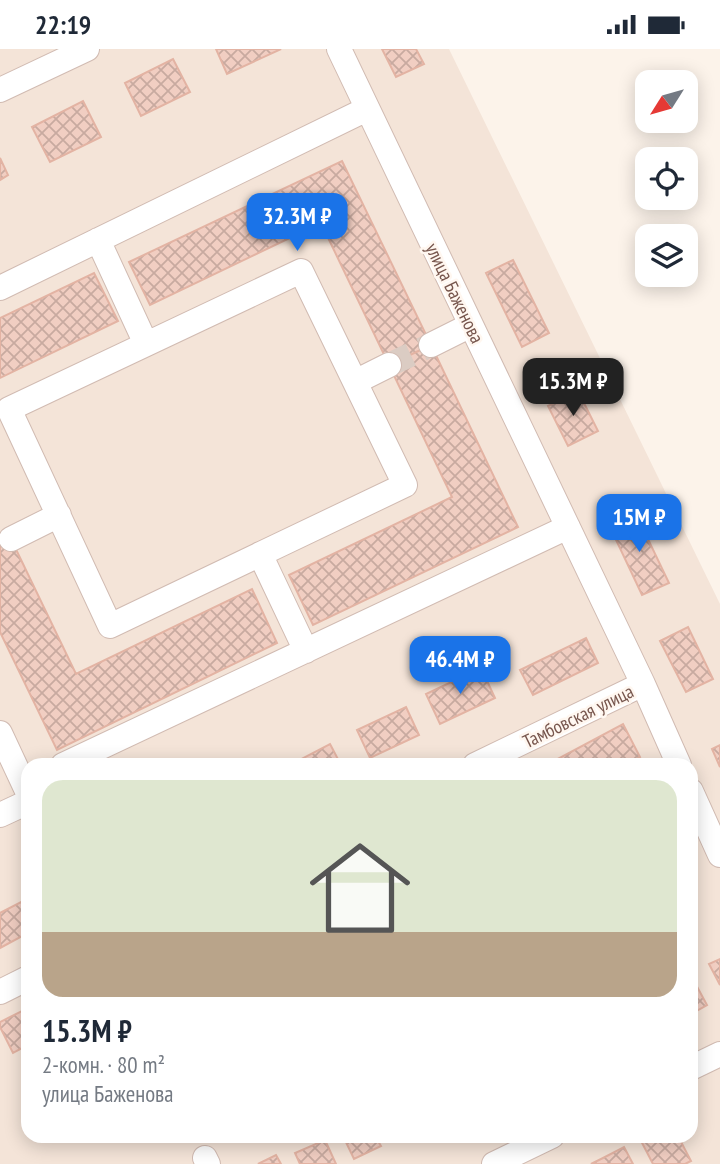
<!DOCTYPE html>
<html lang="ru">
<meta charset="utf-8">
<style>
body{margin:0;font-family:"PT Sans Narrow",sans-serif;background:#f2f2f3;color:#1f2937;height:100vh;display:flex;flex-direction:column;font-size:26px;white-space:nowrap}
*{box-sizing:border-box;margin:0}
p{font-size:23px;color:#747a83}
.icon{flex:none;width:38px;height:38px;fill:none;stroke:currentColor;stroke-width:2;stroke-linecap:round;stroke-linejoin:round}
.map{position:relative;flex:1;overflow:hidden}
.drawer{position:absolute;left:21px;top:709px;width:677px;height:385px;display:flex;flex-direction:column;background:#fff;border-radius:21px;box-shadow:0 4px 18px #0003}
.drawer>*{flex:none}
.needle{width:46px;rotate:233deg}
.controls{position:absolute;left:635px;top:21px;display:grid;gap:14px}
.controls a{display:grid;place-items:center;width:63px;height:63px;border-radius:14px;background:#fff;box-shadow:0 4px 18px #0003;font-size:35px}
.price{position:absolute;translate:-50% -60px;padding:0 16px;border-radius:14px;background:#1a73e8;color:#fff;font-size:23px;line-height:46px;filter:drop-shadow(0 2px 4px #0008)}
.price::after{content:'';position:absolute;left:50%;top:42px;width:21px;height:16px;margin-left:-10px;background:inherit;clip-path:polygon(0 0,100% 0,50% 100%)}
.price.current{background:#222;color:#fff}
ul{padding:0;list-style:none}
li{display:grid;align-content:center;gap:14px;height:371px;padding:0 21px}
li span{display:grid;place-items:center;height:217px;border-radius:21px;color:#555}
li>.icon{margin-inline-start:auto}
span .icon{width:126px;height:126px;fill:#fffc;stroke-width:1}
li b{font-size:30px}
.status{display:flex;justify-content:space-between;align-items:center;height:49px;padding:0 35px;background:#fff;direction:ltr}
.status svg{height:19px;fill:currentColor}
.map>svg:first-child{display:block}
.residential{fill:#f4e4d8;fill-rule:evenodd}
.building{fill:url(#building-cross-hatch);stroke:#e3b3a3;stroke-width:2}
.lines{fill:none;stroke-linecap:round;stroke-linejoin:round}
.minor-tunnel{stroke:#dbccc3;stroke-width:24;stroke-dasharray:24 12;stroke-linecap:butt}
.minor-casing{stroke:#d1bbb2;stroke-width:26}
.minor{stroke:#fff;stroke-width:24}
.labels{text-anchor:middle;dominant-baseline:central;stroke-width:5;stroke-linejoin:round;paint-order:stroke}
.street-label{font-size:19px;fill:#77564d;stroke:#fff7f0}
</style>
<div class="status"><b>22:19</b><svg viewBox="0 0 49 12"><path d="M0 12V9h3v3zM5 12V6h3v6zM10 12V3h3v9zM15 12V0h3v12zM26 1h20v11H26zM47 4h2v5h-2z"/></svg></div>
<div class="map">
<svg width="720" height="1115" viewBox="0 0 720 1115">
<defs>
<pattern id="building-cross-hatch" width="8" height="8" patternUnits="userSpaceOnUse" patternTransform="scale(1.75)"><rect width="8" height="8" fill="#f1cec2"/><path d="M0 0l8 8M0 8l8-8" fill="none" stroke="#c8aaa0"/></pattern>
</defs>
<rect width="100%" height="100%" fill="#fcf3ea"/>
<path class="residential" d="M0 0H449L720 555V1115H0ZM28 716H691V1087H28Z"/>
<path class="building" d="M216 0H281L227 25Z
M382 0H416L424 15 396 28Z
M173 10 190 43 141 67 125 34Z
M83 52 101 88 50 113 32 78Z
M0 109 8 126 0 131Z
M342 112 431 296 389 316 321 174 150 256 129 213Z
M513 211 549 284 522 298 486 224Z
M94 224 118 272 0 329V269Z
M431 296 518 478 313 576 289 526 452 448 389 316Z
M578 342 598 382 568 397 548 357Z
M635 463 669 534 642 546 609 476Z
M11 490 76 625 252 540 277 594 57 701 0 583V495Z
M688 578 713 630 686 643 660 592Z
M586 589 598 614 533 646 520 621Z
M481 619 495 649 440 675 426 645Z
M406 658 419 686 370 709 357 681Z
M623 675 640 708 625 716H553L552 713Z
M330 695 341 716H290Z
M720 696V718L712 700Z
M21 853 28 866V884L0 899V864Z
M720 910V936L709 915Z
M694 932 707 956 691 965V934Z
M28 959V996L13 1004 0 978V973Z
M343 1087H375L381 1097 354 1110Z
M642 1087H678L691 1112 685 1115H653L639 1088Z
M325 1091 336 1115H300L295 1104Z
M624 1098 633 1115H591L605 1108Z
M276 1106 281 1115H258Z"/>
<g class="lines">
<path class="minor-tunnel" d="M389 316 431 296"/>
<g class="minor-casing">
<path id="minor" d="M339 0 643 635 679 716
M0 41 87 0
M98 191 146 295
M301 222 405 436 110 577 9 360Z
M0 239 367 60
M431 296 471 276
M355 333 389 316
M11 490 59 466
M260 505 306 602
M0 684 28 744
M63 716 568 478
M475 716 643 635
M691 742 720 806
M0 766 28 753
M0 943 28 929
M691 1019 720 1005
M205 1109 208 1115
M494 1115 552 1087"/>
</g>
<use href="#minor" class="minor"/>
</g>
<g class="labels">
<g class="street-label">
<text transform="translate(455 244) rotate(64)">улица Баженова</text>
<text transform="translate(578 667) rotate(-26)">Тамбовская улица</text>
</g>
</g>
</svg>
<div class="controls">
<a><svg class="needle" viewBox="-14 -14 28 28"><path d="M0-13l5 13h-10z" fill="#e53935"/><path d="M0 13l5-13h-10z" fill="#747a83"/></svg></a>
<a><svg class="icon" aria-label="locate" viewBox="0 0 24 24"><circle cx="12" cy="12" r="6"/><path d="M12 2v4M12 18v4M2 12h4M18 12h4"/></svg></a>
<a><svg class="icon" aria-label="layers" viewBox="0 0 24 24"><path d="M12 4l9 5-9 5-9-5zM3 14l9 5 9-5"/></svg></a>
</div>
<b class="price" style="left:297px;top:204px">32.3M ₽</b>
<b class="price current" style="left:573px;top:369px">15.3M ₽</b>
<b class="price" style="left:639px;top:505px">15M ₽</b>
<b class="price" style="left:460px;top:647px">46.4M ₽</b>
<section class="drawer">
<ul>
<li><span style="background:linear-gradient(#dfe7d0 70%,#b9a48a 0)"><svg class="icon" aria-label="home" viewBox="0 0 24 24"><path d="M3 11l9-7 9 7M6 9v11h12V9"/></svg></span><div><b>15.3M ₽</b><p>2-комн. · 80 m²</p><p>улица Баженова</p></div></li>
</ul>
</section>
</div>
